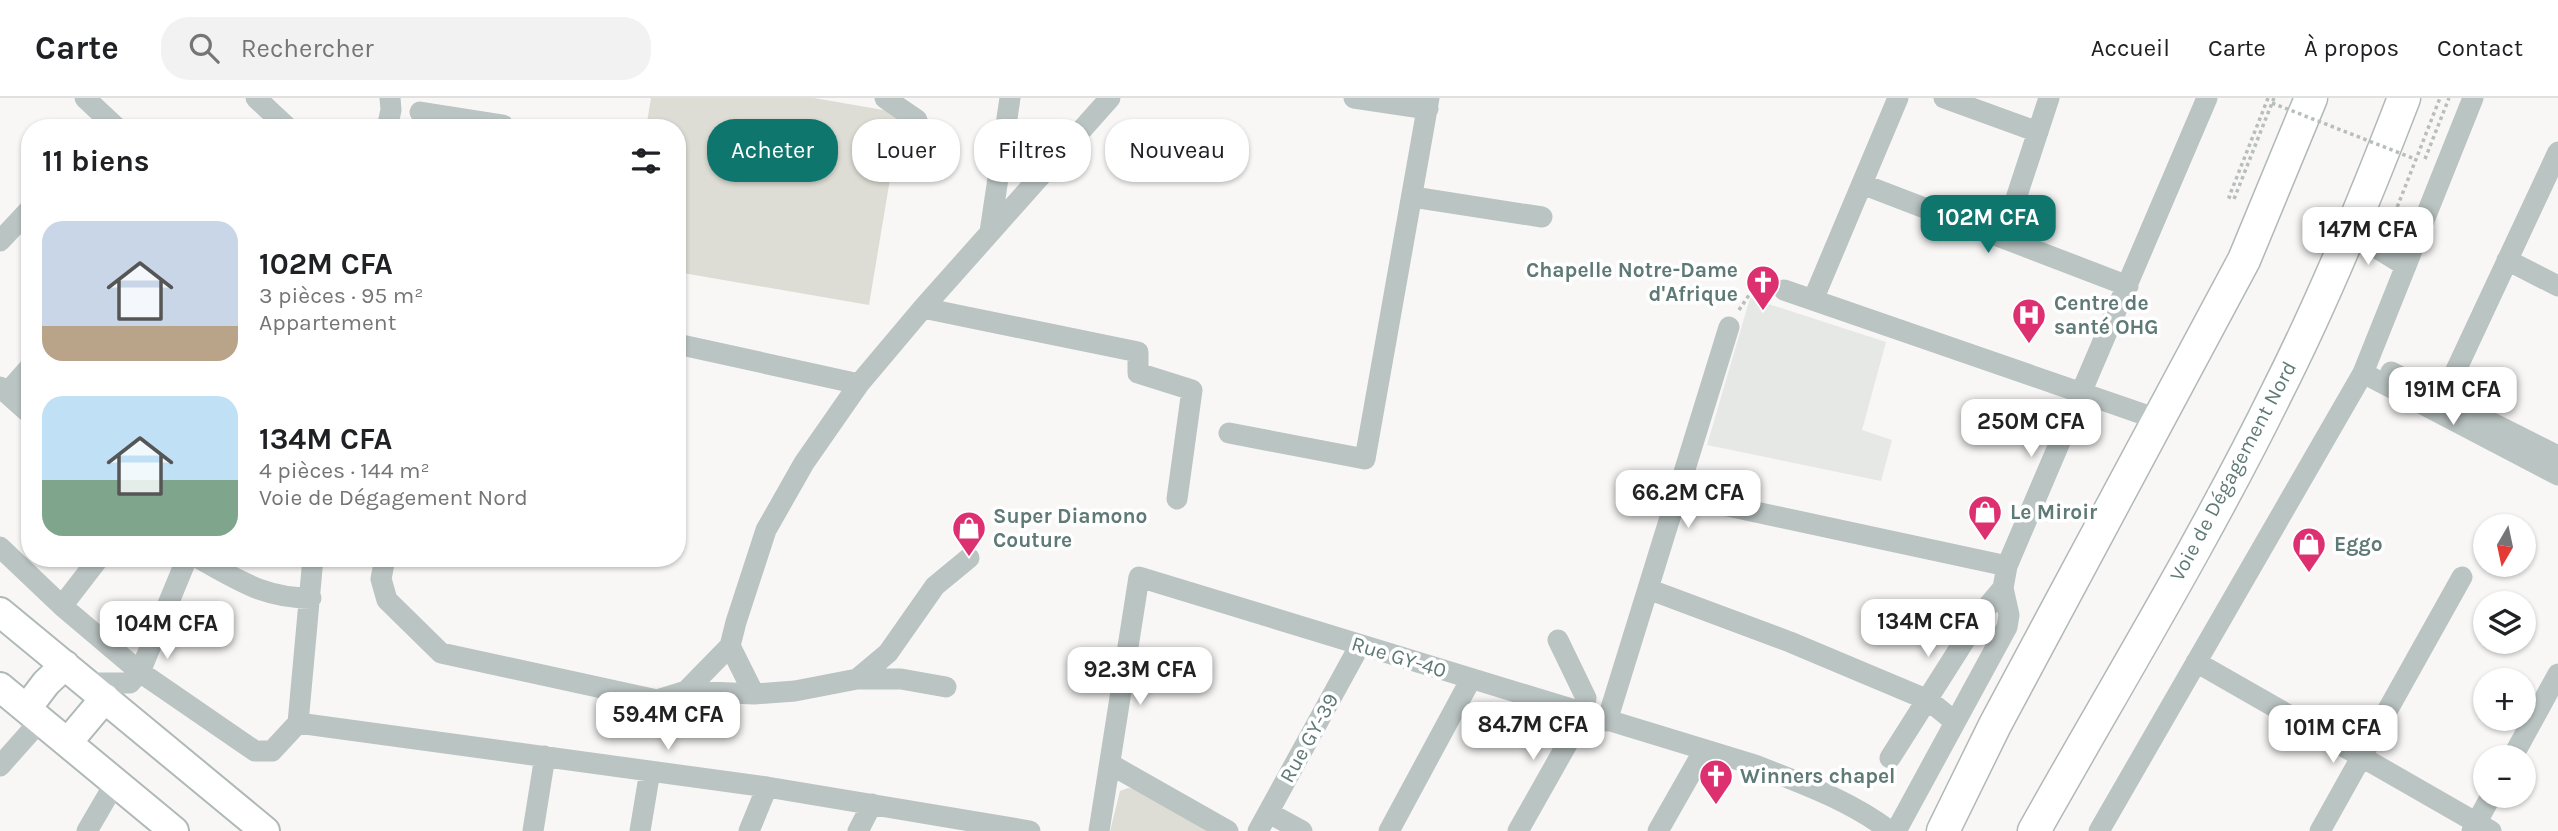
<!DOCTYPE html>
<html lang="fr">
<meta charset="utf-8">
<style>
body{margin:0;font-family:Karla,sans-serif;background:#f2f2f2;color:#202124;height:100vh;display:flex;flex-direction:column;font-size:26px;white-space:nowrap}
*{box-sizing:border-box;margin:0}
p{font-size:23px;color:#757577}
.icon{flex:none;width:38px;height:38px;fill:none;stroke:currentColor;stroke-width:2;stroke-linecap:round;stroke-linejoin:round}
.map{position:relative;flex:1;overflow:hidden}
.sheet{position:absolute;left:21px;top:21px;width:665px;height:448px;display:flex;flex-direction:column;background:#fff;border-radius:28px;box-shadow:0 2px 5px #0004}
.sheet>*{flex:none}
.guide{position:absolute;left:707px;top:21px;width:665px;height:63px;display:flex;gap:14px}
.needle{width:46px;rotate:189deg}
.tools{position:absolute;left:2473px;top:416px;display:grid;gap:14px}
.tools a{display:grid;place-items:center;width:63px;height:63px;border-radius:50%;background:#fff;box-shadow:0 2px 5px #0004;font-size:35px}
.price{position:absolute;translate:-50% -60px;padding:0 16px;border-radius:14px;background:#fff;color:#222;font-size:23px;line-height:46px;filter:drop-shadow(0 2px 4px #0008)}
.price::after{content:'';position:absolute;left:50%;top:42px;width:21px;height:16px;margin-left:-10px;background:inherit;clip-path:polygon(0 0,100% 0,50% 100%)}
.price.selected{background:#0f766e;color:#fff}
ul{padding:0;list-style:none}
li{display:flex;align-items:center;gap:21px;height:175px;padding:0 21px}
li span{display:grid;place-items:center;flex:none;width:196px;height:140px;border-radius:21px;color:#555}
li>.icon{margin-inline-start:auto}
span .icon{width:84px;height:84px;fill:#fffc;stroke-width:1}
li b{font-size:30px}
h2{display:flex;justify-content:space-between;align-items:center;height:84px;padding:0 21px;font-size:30px}
.pill{padding:0 24px;border-radius:28px;background:#fff;box-shadow:0 2px 5px #0004;font-size:24px;line-height:63px}
.pill.selected{background:#0f766e;color:#fff}
header{display:flex;align-items:center;gap:42px;box-sizing:border-box;height:98px;padding:0 35px;background:#fff;border-bottom:2px solid #e0e0e0}
header strong{font-size:33px}
nav{display:flex;gap:38px;margin-inline-start:auto;font-size:24px}
.search{width:490px;height:63px;background:#f2f2f2;display:flex;align-items:center;gap:18px;box-sizing:border-box;padding:0 24px;border-radius:28px;color:#757577;font-size:26px}
.map>svg:first-child{display:block}
.built{fill:#e6e8e6}
.green{fill:#ddddd5}
.lines{fill:none;stroke-linecap:round;stroke-linejoin:round}
.major-casing{stroke:#afb9b7;stroke-width:32}
.highway-casing{stroke:#b1b9b8;stroke-width:35}
.path{stroke:#b8bebd;stroke-width:3.5;stroke-dasharray:3.5 3.5;stroke-linecap:butt}
.minor{stroke:#bac4c2;stroke-width:21}
.major{stroke:#fff;stroke-width:28}
.highway{stroke:#fff;stroke-width:32}
.path-bridge{stroke:#b8bebd;stroke-width:3.5;stroke-dasharray:3.5 3.5;stroke-linecap:butt}
.labels{text-anchor:middle;dominant-baseline:central;stroke-width:7;stroke-linejoin:round;paint-order:stroke}
.poi-label{font-size:21px;font-weight:bold;fill:#5f7a76;stroke:#fff;text-anchor:start}
.street-label{font-size:21px;fill:#5f7a76;stroke:#fff}
</style>
<header>
<strong>Carte</strong>
<div class="search"><svg class="icon" aria-label="search" viewBox="0 0 24 24"><circle cx="10" cy="10" r="6"/><path d="M15 15l6 6"/></svg>Rechercher</div>
<nav><a>Accueil</a><a>Carte</a><a>À propos</a><a>Contact</a></nav>
</header>
<div class="map">
<svg width="2558" height="733" viewBox="0 0 2558 733">
<rect width="100%" height="100%" fill="#f8f7f6"/>
<path class="built" d="M1750 200 1886 244 1862 332 1892 342 1881 383 1707 347Z"/>
<path class="green" d="M651 0H814L901 15 869 207 677 174V30H646Z
M1128 690 1135 691 1210 733H1110L1120 693Z"/>
<g class="lines">
<g class="major-casing">
<path id="major" d="M0 514 265 733
M0 589 174 733
M27 610 46 585 65 567
M68 644 105 600"/>
</g>
<g class="highway-casing">
<path id="highway" d="M1943 733 1995 627 2244 162 2311 0
M2034 733C2116 587 2204 443 2278 292 2326 197 2366 99 2404 0"/>
</g>
<path class="path" d="M2268 0 2229 99 2234 101 2274 0
M2425 61 2449 0
M2387 135 2440 0
M1739 212 1749 197 1765 194"/>
<path class="minor" d="M85 0 117 30
M256 0 288 30
M885 0 917 22
M1354 0 1428 11
M1944 0 2038 34
M420 14 503 27V30
M387 30 391 12 390 0
M1862 86 2128 188
M1413 99 1542 119
M990 134 1010 0
M2352 135 2406 168
M2003 140 2049 0
M0 143 30 111
M2507 162 2558 188
M1784 192 2160 322
M1813 202 1898 0
M923 210 1138 254V275L1192 292 1177 401
M677 246 859 286
M2391 274 2558 358
M2363 275 2558 377
M0 289 30 316
M7 295 30 269
M2443 300 2558 54
M1229 335 1365 361 1429 0
M1677 397 2007 468
M0 449 62 508 140 574 255 653H272L298 625 313 460
M198 460C239 482 263 500 311 500
M385 460 381 481 387 502 441 555 657 602 686 593 754 596 795 593 857 581 888 555 935 488 969 460
M1648 491 1790 544 1928 602 1954 623
M62 508 99 460
M730 548 754 596
M2196 564 2491 733
M857 581H901L946 589
M87 585H130L140 574 187 460
M686 593 730 548 736 524 766 432 804 365 859 286 923 210 1110 0
M1607 623 1729 229
M298 625 767 689 1030 733
M1890 660 1982 515 2003 490
M2512 660 2558 576
M1110 666 1228 733
M0 668 40 623
M1269 715 1302 733
M87 733 115 685
M533 733 545 658
M640 733 650 673
M749 733 767 689
M858 733 872 706
M1099 733 1139 479 1755 667C1803 686 1849 702 1890 733
M1258 733 1360 547
M1389 733 1471 581
M1518 733 1584 616 1586 600 1558 542
M1658 733 1704 652
M1896 733 2007 529 2009 517 2003 490 2007 468 2207 0
M2099 733 2363 275 2473 0
M2320 733 2462 479
M2472 733 2491 698"/>
<use href="#major" class="major"/>
<use href="#highway" class="highway"/>
<path class="path-bridge" d="M2272 5 2415 61"/>
</g>
<defs>
<g id="church-pin" transform="scale(1.75)"><path d="M0 17L-7.5 6A9.5 9.5 0 1 1 7.5 6Z" fill="#dd3071" stroke="#fff"/><path d="M-1.2-6h2.4v3.5h3.3v2.4h-3.3V6h-2.4V-.1h-3.3v-2.4h3.3Z" fill="#fff"/></g>
<g id="hospital-pin" transform="scale(1.75)"><path d="M0 17L-7.5 6A9.5 9.5 0 1 1 7.5 6Z" fill="#dd3071" stroke="#fff"/><path d="M-5-5h3v3.5h4V-5h3V5h-3V1.5h-4V5h-3Z" fill="#fff"/></g>
<g id="shop-pin" transform="scale(1.75)"><path d="M0 17L-7.5 6A9.5 9.5 0 1 1 7.5 6Z" fill="#dd3071" stroke="#fff"/><path d="M-5-2.5h2.3a2.7 3.5 0 0 1 5.4 0H5L5.5 6h-11ZM-1.5-2.5h3a1.5 2.3 0 0 0-3 0Z" fill="#fff"/></g>
</defs>
<g fill-rule="evenodd">
<use href="#church-pin" x="1763" y="184"/>
<use href="#hospital-pin" x="2029" y="217"/>
<use href="#shop-pin" x="1985" y="414"/>
<use href="#shop-pin" x="969" y="430"/>
<use href="#shop-pin" x="2309" y="446"/>
<use href="#church-pin" x="1716" y="678"/>
</g>
<g class="labels">
<g class="poi-label">
<text x="1738" y="172" text-anchor="end">Chapelle Notre-Dame<tspan x="1738" dy="24">d'Afrique</tspan></text>
<text x="2054" y="205">Centre de<tspan x="2054" dy="24">santé OHG</tspan></text>
<text x="2010" y="414">Le Miroir</text>
<text x="993" y="418">Super Diamono<tspan x="993" dy="24">Couture</tspan></text>
<text x="2334" y="446">Eggo</text>
<text x="1740" y="678">Winners chapel</text>
</g>
<g class="street-label">
<text transform="translate(2233 373) rotate(-62)">Voie de Dégagement Nord</text>
<text transform="translate(1399 559) rotate(17)">Rue GY-40</text>
<text transform="translate(1309 640) rotate(-61)">Rue GY-39</text>
</g>
</g>
</svg>
<div class="tools">
<a><svg class="needle" viewBox="-14 -14 28 28"><path d="M0-13l5 13h-10z" fill="#e53935"/><path d="M0 13l5-13h-10z" fill="#757577"/></svg></a>
<a><svg class="icon" aria-label="layers" viewBox="0 0 24 24"><path d="M12 4l9 5-9 5-9-5zM3 14l9 5 9-5"/></svg></a>
<a>+</a>
<a>−</a>
</div>
<b class="price selected" style="left:1988px;top:157px">102M CFA</b>
<b class="price" style="left:2368px;top:169px">147M CFA</b>
<b class="price" style="left:2453px;top:329px">191M CFA</b>
<b class="price" style="left:2031px;top:361px">250M CFA</b>
<b class="price" style="left:1688px;top:432px">66.2M CFA</b>
<b class="price" style="left:1928px;top:561px">134M CFA</b>
<b class="price" style="left:167px;top:563px">104M CFA</b>
<b class="price" style="left:1140px;top:609px">92.3M CFA</b>
<b class="price" style="left:668px;top:654px">59.4M CFA</b>
<b class="price" style="left:1533px;top:664px">84.7M CFA</b>
<b class="price" style="left:2333px;top:667px">101M CFA</b>
<div class="guide">
<a class="pill selected">Acheter</a>
<a class="pill">Louer</a>
<a class="pill">Filtres</a>
<a class="pill">Nouveau</a>
</div>
<section class="sheet">
<h2>11 biens<svg class="icon" aria-label="filters" viewBox="0 0 24 24"><path d="M4 7h16M4 17h16"/><circle cx="9" cy="7" r="2"/><circle cx="15" cy="17" r="2"/></svg></h2>
<ul>
<li><span style="background:linear-gradient(#c9d6e8 75%,#b9a48a 0)"><svg class="icon" aria-label="home" viewBox="0 0 24 24"><path d="M3 11l9-7 9 7M6 9v11h12V9"/></svg></span><div><b>102M CFA</b><p>3 pièces · 95 m²</p><p>Appartement</p></div></li>
<li><span style="background:linear-gradient(#bfe0f5 60%,#7fa58c 0)"><svg class="icon" aria-label="home" viewBox="0 0 24 24"><path d="M3 11l9-7 9 7M6 9v11h12V9"/></svg></span><div><b>134M CFA</b><p>4 pièces · 144 m²</p><p>Voie de Dégagement Nord</p></div></li>
</ul>
</section>
</div>
